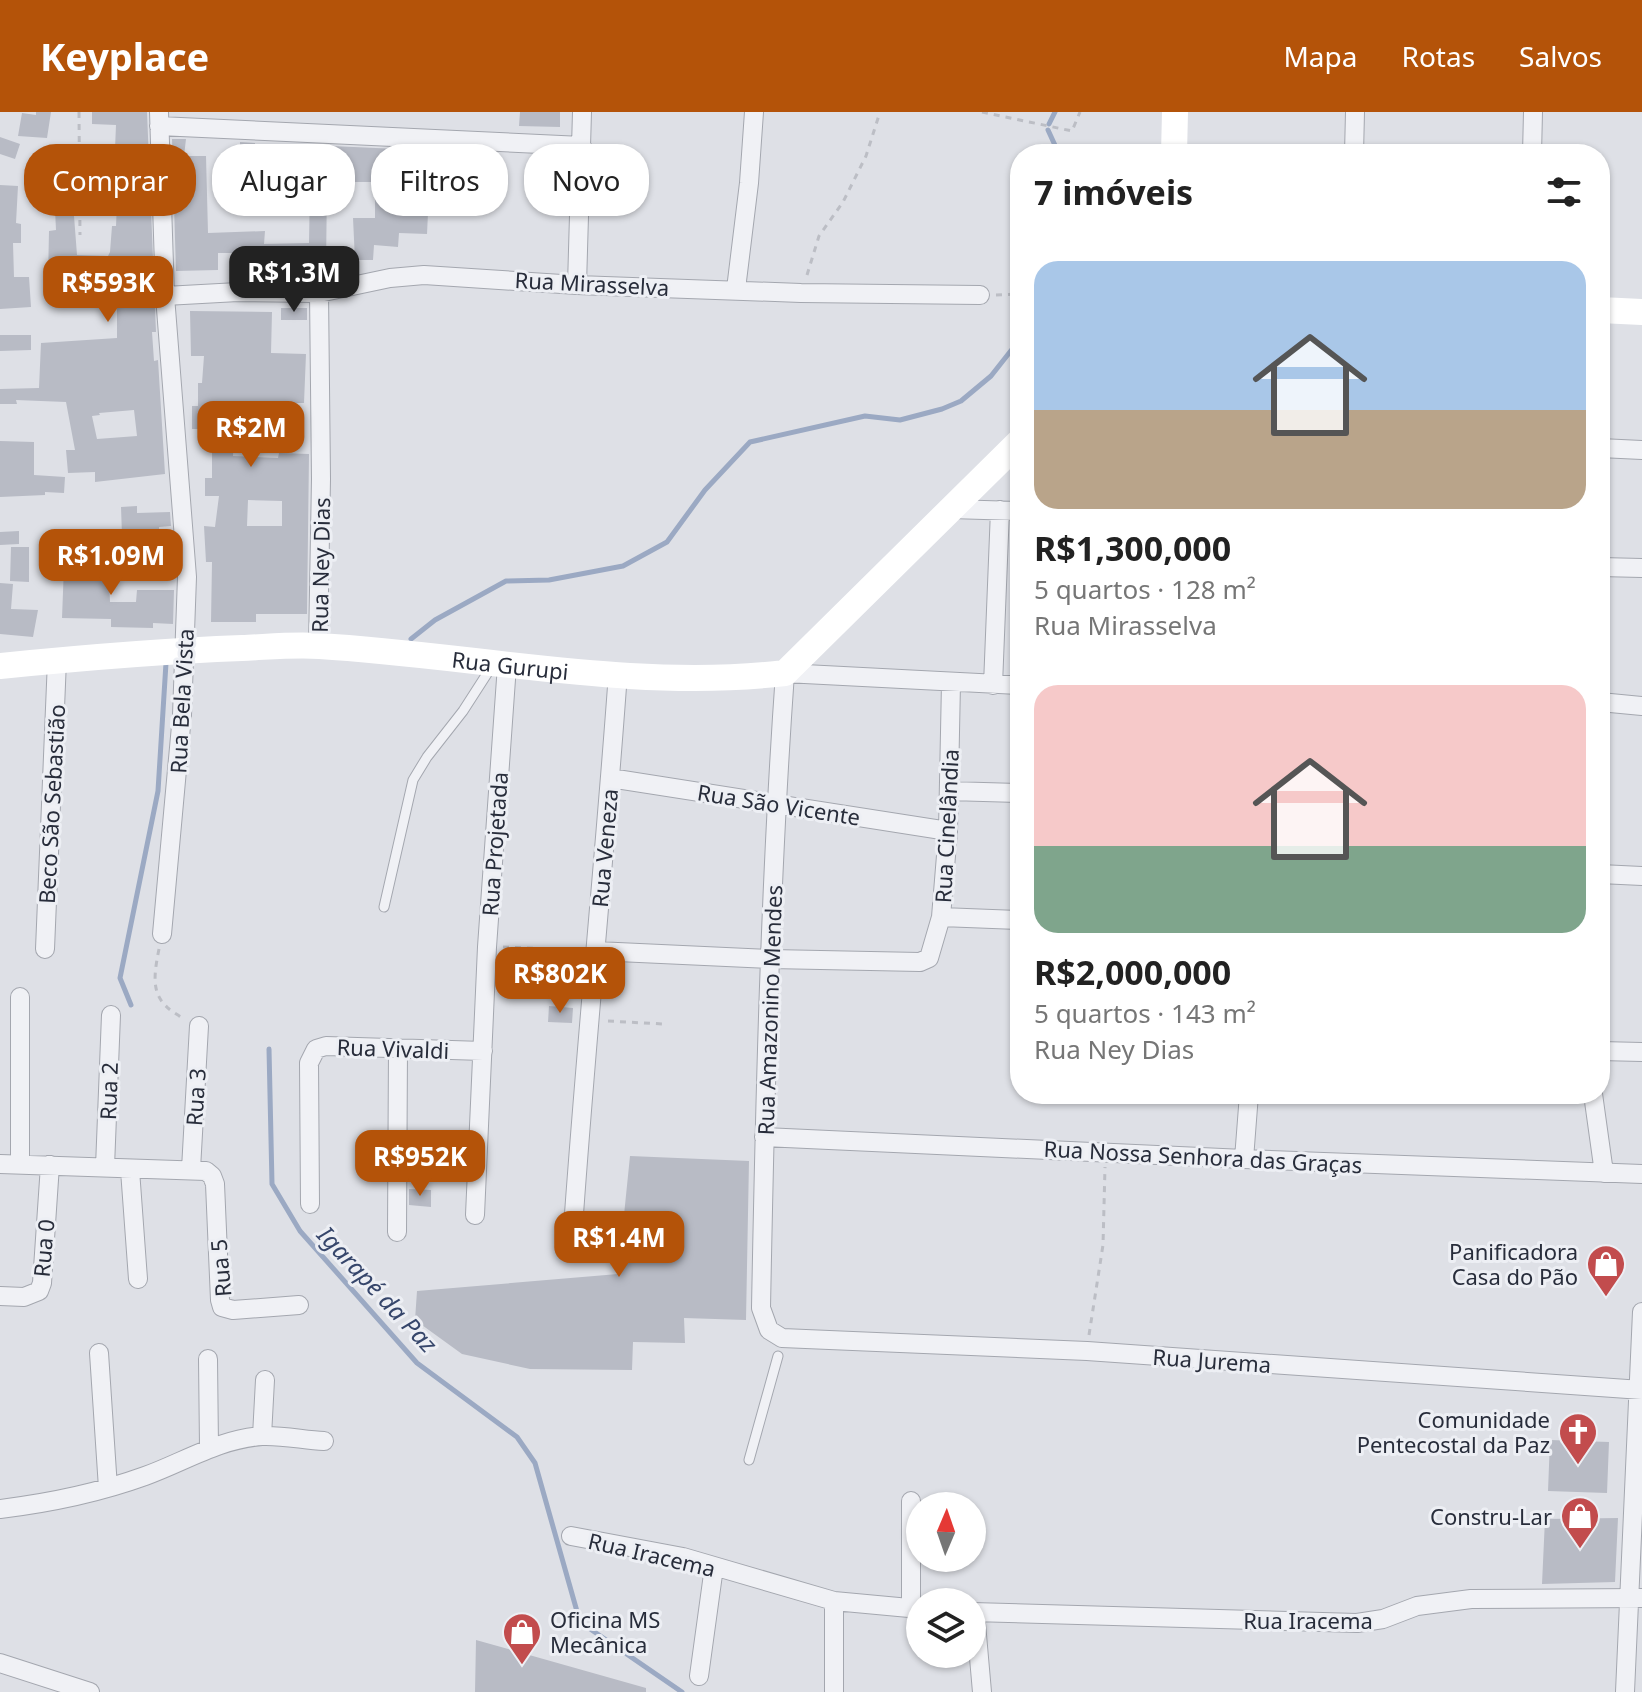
<!DOCTYPE html>
<html lang="pt">
<meta charset="utf-8">
<style>
body{margin:0;font-family:"Noto Sans",sans-serif;background:#f6f6f6;color:#222;height:100vh;display:flex;flex-direction:column;font-size:30px;white-space:nowrap}
*{box-sizing:border-box;margin:0}
p{font-size:26px;color:#767676}
.icon{flex:none;width:44px;height:44px;fill:none;stroke:currentColor;stroke-width:2;stroke-linecap:round;stroke-linejoin:round}
.map{position:relative;flex:1;overflow:hidden}
.drawer{position:absolute;left:1010px;top:32px;width:600px;height:960px;display:flex;flex-direction:column;background:#fff;border-radius:32px;box-shadow:0 2px 6px #0004}
.drawer>*{flex:none}
.banner{position:absolute;left:24px;top:32px;width:760px;height:72px;display:flex;gap:16px}
.needle{width:52px;rotate:2deg}
.buttons{position:absolute;left:906px;top:1380px;display:grid;gap:16px}
.buttons a{display:grid;place-items:center;width:80px;height:80px;border-radius:50%;background:#fff;box-shadow:0 2px 6px #0004;font-size:40px}
.price{position:absolute;translate:-50% -68px;padding:0 18px;border-radius:16px;background:#b45309;color:#fff;font-size:26px;line-height:52px;filter:drop-shadow(0 2px 4px #0008)}
.price::after{content:'';position:absolute;left:50%;top:48px;width:24px;height:18px;margin-left:-12px;background:inherit;clip-path:polygon(0 0,100% 0,50% 100%)}
.price.active{background:#222;color:#fff}
ul{padding:0;list-style:none}
li{display:grid;align-content:center;gap:16px;height:424px;padding:0 24px}
li span{display:grid;place-items:center;height:248px;border-radius:24px;color:#555}
li>.icon{margin-inline-start:auto}
span .icon{width:144px;height:144px;fill:#fffc;stroke-width:1}
li b{font-size:34px}
h2{display:flex;justify-content:space-between;align-items:center;height:96px;padding:0 24px;font-size:34px}
.tag{padding:0 28px;border-radius:32px;background:#fff;box-shadow:0 2px 6px #0004;font-size:28px;line-height:72px}
.tag.active{background:#b45309;color:#fff}
header{display:flex;align-items:center;gap:48px;box-sizing:border-box;height:112px;padding:0 40px;background:#b45309;color:#fff}
header strong{font-size:38px}
nav{display:flex;gap:44px;margin-inline-start:auto;font-size:28px}
.map>svg:first-child{display:block}
.lines{fill:none;stroke-linecap:round;stroke-linejoin:round}
.stream{stroke:#9ba9c3;stroke-width:5}
.building{fill:#b8bbc5;fill-rule:evenodd}
.lane-casing{stroke:#a4a7af;stroke-width:11}
.street-casing{stroke:#a4a7af;stroke-width:20}
.path{stroke:#bcbec5;stroke-width:3;stroke-dasharray:6 6;stroke-linecap:butt}
.lane{stroke:#f0f1f5;stroke-width:9}
.street{stroke:#f0f1f5;stroke-width:18}
.secondary{stroke:#fff;stroke-width:26}
.labels{text-anchor:middle;dominant-baseline:central;stroke-width:6;stroke-linejoin:round;paint-order:stroke}
.street-label{font-size:22px;fill:#282d3b;stroke:#edeff4}
.poi-label{font-size:22px;fill:#282d3b;stroke:#edeff4;text-anchor:end}
.water-label{font-size:24px;font-style:italic;fill:#36466b;stroke:#edeff4}
</style>
<header>
<strong>Keyplace</strong>
<nav><a>Mapa</a><a>Rotas</a><a>Salvos</a></nav>
</header>
<div class="map">
<svg width="1642" height="1580" viewBox="0 0 1642 1580">
<rect width="100%" height="100%" fill="#dee0e6"/>
<g class="lines">
<path class="stream" d="M1049 12 1055 0
M1048 18 1059 42
M411 527 435 508 506 469 549 468 623 454 667 430 705 378 750 330 865 304 900 308 942 297 961 289 991 264 1017 231 1020 222
M131 893 120 866 158 679 166 551
M269 937 272 1072 300 1119 417 1251 517 1325 535 1351 580 1510 682 1580"/>
</g>
<path class="building" d="M36 0H51L47 26 18 24 22 1 36 3Z
M92 0H147L156 220H152L154 249 158 248 165 362 95 370V360L68 361 66 338H75L66 290 16 288 17 292H0V277L39 276 41 231 117 226V180H109L108 166 63 163 62 168 48 167 49 119 56 118 52 35 79 37 78 91H73L77 143 108 144 110 140 112 114H116L117 91H122L124 63H120L121 38 115 37 116 13 92 12ZM134 298 137 324 97 327 92 304 100 303 99 301Z
M520 0H560V15L519 14Z
M0 25 20 32 15 47 0 42Z
M172 27H186L184 44H206L208 121 265 119 264 132 309 131 310 73H285L287 32 398 37 397 74H401L400 100 428 101 427 122 399 121 398 135 374 133 373 148H355L353 106H375V70H327L326 157 284 156V151L245 149 246 141H218V158L176 159Z
M240 30 255 31 254 62H240Z
M0 73 18 74 16 111 21 112V131H13L14 165H29L31 195 0 197Z
M281 196H307V208H281Z
M190 199 272 200 271 241 306 242 304 291H293V307H253V316L234 315 233 344 278 346 279 341 309 342 307 502H256V510H211L212 450H206L204 414 215 415 219 384H205V366H212V338H206V317H192V294H198V271H202L204 244H191ZM248 388 282 389V414H247Z
M0 223H31V238L0 239Z
M0 329 34 330V363L65 365 64 381 45 380V383L0 385Z
M137 394V401L170 400 171 414 159 415V439L110 443V423H122L121 395Z
M19 419V432L0 433V420Z
M11 435H29V470L10 469Z
M108 439 110 490H136L137 478H174L173 512 153 511V516L111 515V507L62 506 64 454 85 455 84 440Z
M0 471 13 472 11 497 38 498 33 525 0 522Z
M549 894 573 896 572 911 548 910Z
M630 1044 749 1049 746 1208 684 1206 685 1231 633 1230 632 1258 530 1257 462 1242 415 1208 417 1179 618 1162Z
M409 1077 431 1078V1095L409 1093Z
M1550 1328 1609 1330 1607 1381 1548 1379Z
M1618 1406 1615 1470 1542 1472 1545 1407Z
M476 1528 646 1576V1580H475Z"/>
<g class="lines">
<g class="lane-casing">
<path id="lane" d="M384 795 413 668 427 645 463 599 492 554
M749 1348 778 1244"/>
</g>
<g class="street-casing">
<path id="street" d="M159 0 165 184 187 465 182 603 162 822
M159 14 582 34
M1354 42 1355 0
M1532 42 1533 0
M577 173 582 0
M736 177 749 71 754 0
M165 184 238 180 319 181 390 166 424 163 577 173 801 181 980 183
M1600 336 1642 338
M950 397 1020 399
M1600 455 1642 456
M318 534 321 367 319 181
M993 573 1000 398
M1020 573 785 561C770 772 765 984 761 1196L769 1218 782 1226 1087 1239 1642 1278
M1600 590 1642 594
M610 666 948 719
M949 679 1020 681
M1600 762 1642 764
M941 805 1020 808
M45 837 57 548
M596 839 771 847 920 850 929 846 941 805 948 719 951 571
M1600 939 1642 940
M1593 982 1604 1061
M764 1025 1244 1047 1642 1062
M1244 1047 1249 982
M0 1052 206 1059 212 1064 215 1072 220 1188 222 1195 233 1198 299 1193
M20 1052V885
M105 1055 111 903
M191 1057 199 914
M130 1058 138 1167
M310 1092 309 951 316 937 326 934 483 939
M574 1102C587 921 605 742 618 561
M475 1103 487 835 507 553
M397 1120 398 936
M0 1184 24 1185 39 1179 42 1171 50 1053
M99 1241 108 1376
M208 1247 209 1335
M262 1324 265 1268
M911 1389V1497
M0 1397C49 1391 98 1381 145 1364 184 1350 219 1327 262 1324 282 1323 304 1328 324 1329
M571 1424 683 1445 834 1489 920 1497
M972 1500 1357 1511 1383 1507 1417 1494 1471 1487 1642 1486
M975 1500 982 1580
M0 1551 90 1580
M699 1564 714 1455
M834 1580V1489
M1625 1580 1642 1200"/>
</g>
<path class="path" d="M79 0 80 123
M982 0 1072 19 1080 0
M807 163 819 124 843 90 866 44 880 0
M996 183 1020 182
M503 835 579 838
M159 837C152 872 151 890 185 907
M608 909 663 912
M1089 1223 1103 1133 1105 1055"/>
<use href="#lane" class="lane"/>
<use href="#street" class="street"/>
<g class="secondary">
<path d="M1174 42 1175 0"/>
<path d="M1600 198 1642 200"/>
<path id="s1" d="M0 554C80 546 161 539 242 536 267 535 294 532 320 534 472 543 633 579 785 561L1020 329"/>
</g>
</g>
<defs>
<g id="shop-pin" transform="scale(2)"><path d="M0 17L-7.5 6A9.5 9.5 0 1 1 7.5 6Z" fill="#c24c4d" stroke="#edeff4"/><path d="M-5-2.5h2.3a2.7 3.5 0 0 1 5.4 0H5L5.5 6h-11ZM-1.5-2.5h3a1.5 2.3 0 0 0-3 0Z" fill="#fff"/></g>
<g id="church-pin" transform="scale(2)"><path d="M0 17L-7.5 6A9.5 9.5 0 1 1 7.5 6Z" fill="#c24c4d" stroke="#edeff4"/><path d="M-1.2-6h2.4v3.5h3.3v2.4h-3.3V6h-2.4V-.1h-3.3v-2.4h3.3Z" fill="#fff"/></g>
</defs>
<g fill-rule="evenodd">
<use href="#shop-pin" x="1606" y="1152"/>
<use href="#church-pin" x="1578" y="1320"/>
<use href="#shop-pin" x="1580" y="1404"/>
<use href="#shop-pin" x="522" y="1520"/>
</g>
<g class="labels">
<g class="street-label">
<text transform="translate(592 171) rotate(3)">Rua Mirasselva</text>
<text transform="translate(320 453) rotate(-89)">Rua Ney Dias</text>
<text stroke="none"><textPath href="#s1" startOffset="512">Rua Gurupi</textPath></text>
<text transform="translate(181 589) rotate(-87)">Rua Bela Vista</text>
<text transform="translate(51 692) rotate(-87)">Beco São Sebastião</text>
<text transform="translate(779 692) rotate(9)">Rua São Vicente</text>
<text transform="translate(946 714) rotate(-87)">Rua Cinelândia</text>
<text transform="translate(494 732) rotate(-86)">Rua Projetada</text>
<text transform="translate(604 736) rotate(-85)">Rua Veneza</text>
<text transform="translate(769 898) rotate(-88)">Rua Amazonino Mendes</text>
<text transform="translate(393 936) rotate(2)">Rua Vivaldi</text>
<text transform="translate(108 979) rotate(-88)">Rua 2</text>
<text transform="translate(195 985) rotate(-86)">Rua 3</text>
<text transform="translate(1203 1044) rotate(3)">Rua Nossa Senhora das Graças</text>
<text transform="translate(43 1136) rotate(-85)">Rua 0</text>
<text transform="translate(220 1156) rotate(-95)">Rua 5</text>
<text transform="translate(1212 1248) rotate(4)">Rua Jurema</text>
<text transform="translate(652 1442) rotate(13)">Rua Iracema</text>
<text x="1308" y="1508">Rua Iracema</text>
</g>
<g class="poi-label">
<text x="1578" y="1139">Panificadora<tspan x="1578" dy="25">Casa do Pão</tspan></text>
<text x="1550" y="1307">Comunidade<tspan x="1550" dy="25">Pentecostal da Paz</tspan></text>
<text x="1552" y="1404">Constru-Lar</text>
<text x="550" y="1507" text-anchor="start">Oficina MS<tspan x="550" dy="25">Mecânica</tspan></text>
</g>
<g class="water-label">
<text transform="translate(378 1177) rotate(47)">Igarapé da Paz</text>
</g>
</g>
</svg>
<div class="buttons">
<a><svg class="needle" viewBox="-14 -14 28 28"><path d="M0-13l5 13h-10z" fill="#e53935"/><path d="M0 13l5-13h-10z" fill="#767676"/></svg></a>
<a><svg class="icon" aria-label="layers" viewBox="0 0 24 24"><path d="M12 4l9 5-9 5-9-5zM3 14l9 5 9-5"/></svg></a>
</div>
<b class="price active" style="left:294px;top:202px">R$1.3M</b>
<b class="price" style="left:108px;top:212px">R$593K</b>
<b class="price" style="left:251px;top:357px">R$2M</b>
<b class="price" style="left:111px;top:485px">R$1.09M</b>
<b class="price" style="left:560px;top:903px">R$802K</b>
<b class="price" style="left:420px;top:1086px">R$952K</b>
<b class="price" style="left:619px;top:1167px">R$1.4M</b>
<div class="banner">
<a class="tag active">Comprar</a>
<a class="tag">Alugar</a>
<a class="tag">Filtros</a>
<a class="tag">Novo</a>
</div>
<section class="drawer">
<h2>7 imóveis<svg class="icon" aria-label="filters" viewBox="0 0 24 24"><path d="M4 7h16M4 17h16"/><circle cx="9" cy="7" r="2"/><circle cx="15" cy="17" r="2"/></svg></h2>
<ul>
<li><span style="background:linear-gradient(#a9c7e8 60%,#b9a48a 0)"><svg class="icon" aria-label="home" viewBox="0 0 24 24"><path d="M3 11l9-7 9 7M6 9v11h12V9"/></svg></span><div><b>R$1,300,000</b><p>5 quartos · 128 m²</p><p>Rua Mirasselva</p></div></li>
<li><span style="background:linear-gradient(#f6c9c9 65%,#7fa58c 0)"><svg class="icon" aria-label="home" viewBox="0 0 24 24"><path d="M3 11l9-7 9 7M6 9v11h12V9"/></svg></span><div><b>R$2,000,000</b><p>5 quartos · 143 m²</p><p>Rua Ney Dias</p></div></li>
</ul>
</section>
</div>
